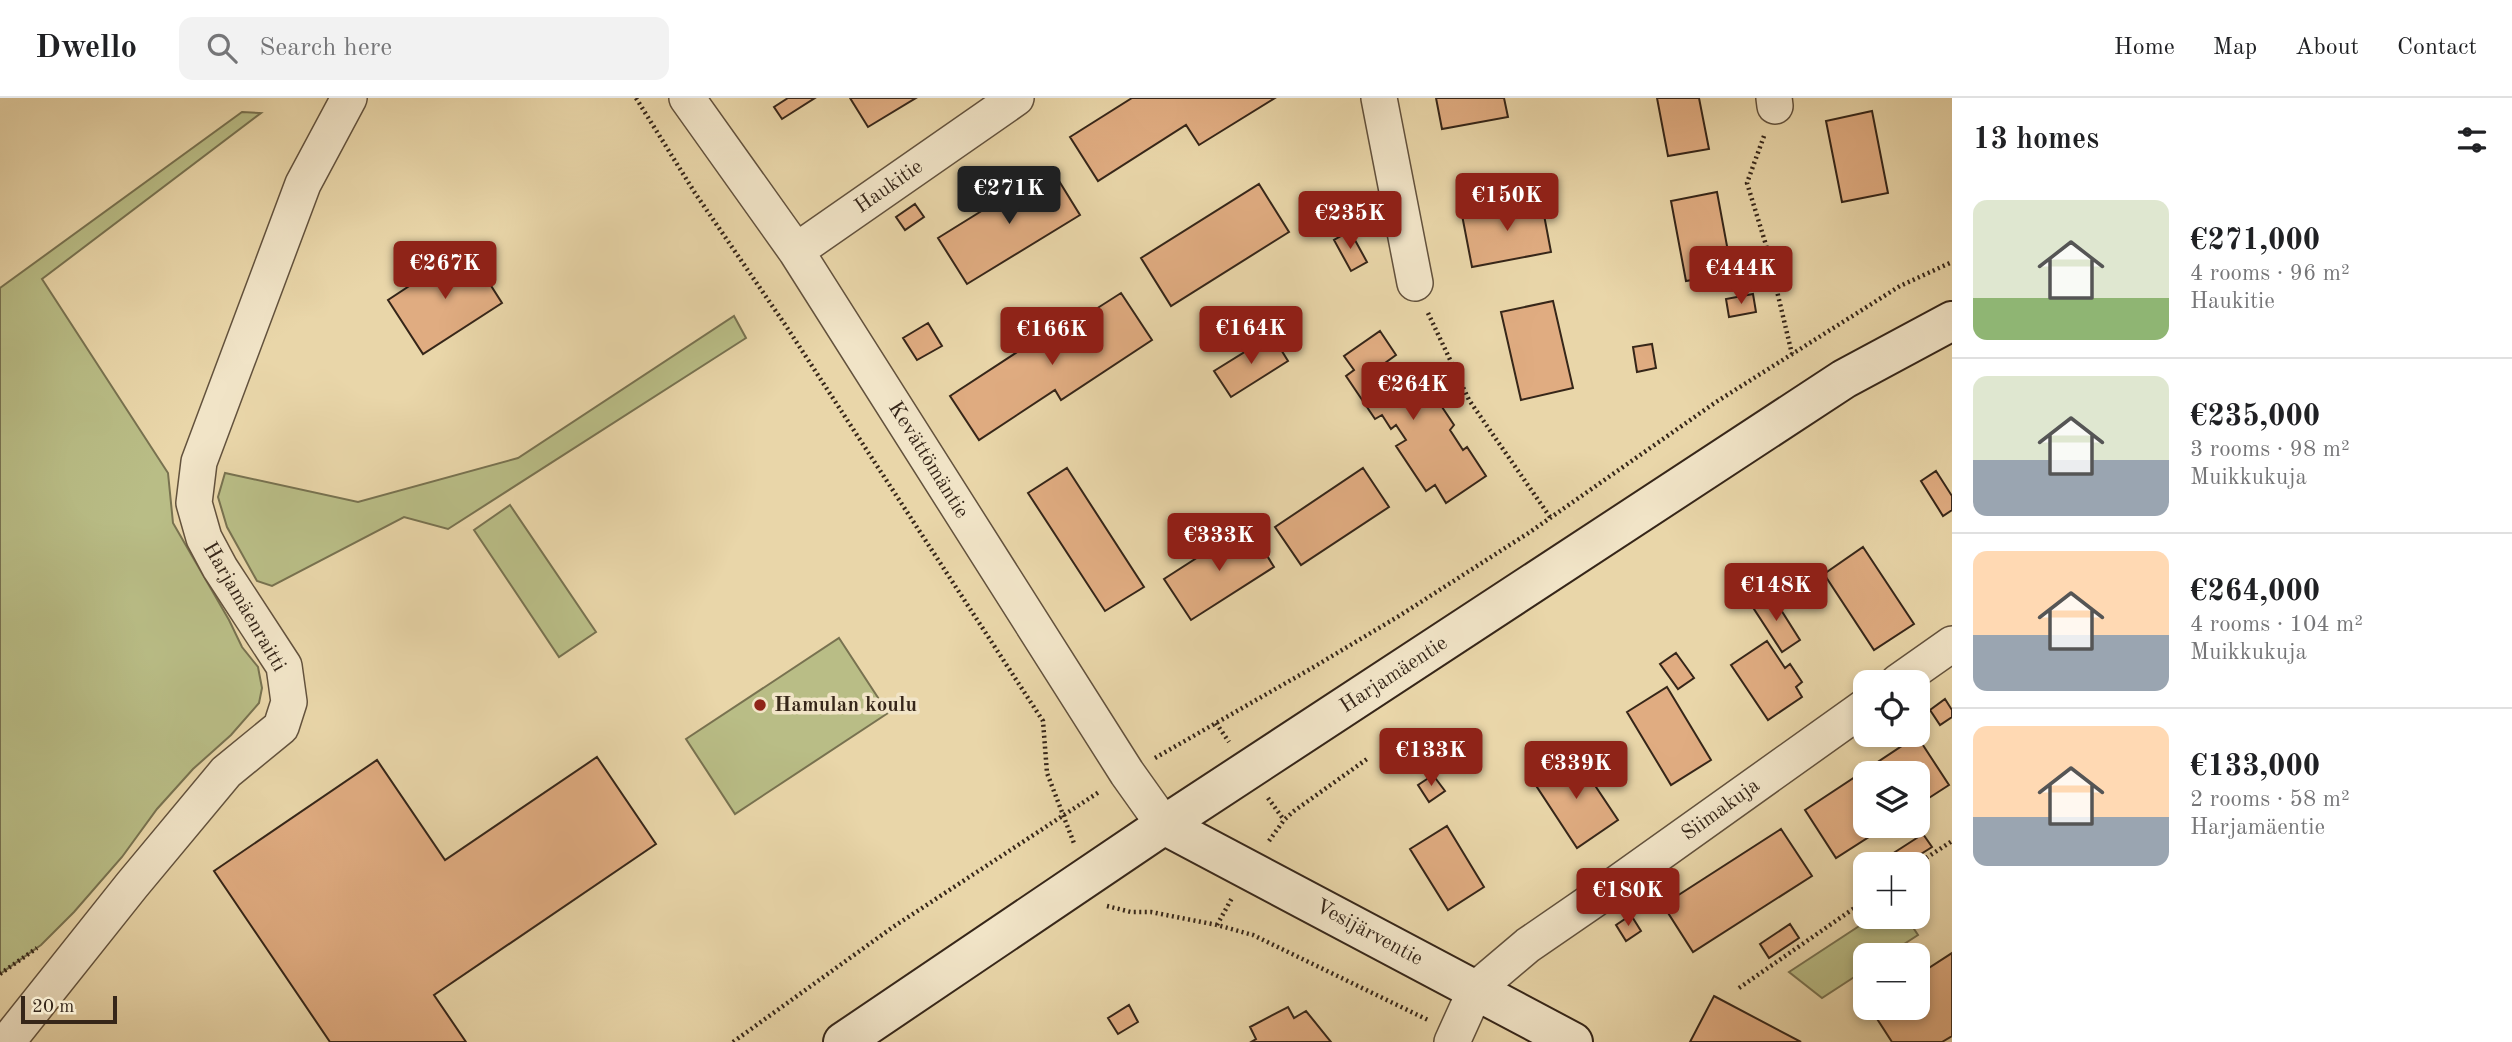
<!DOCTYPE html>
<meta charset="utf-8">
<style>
body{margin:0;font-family:"Old Standard TT",serif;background:#f2f2f2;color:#202124;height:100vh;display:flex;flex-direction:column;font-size:26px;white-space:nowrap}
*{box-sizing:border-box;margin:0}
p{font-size:23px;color:#757577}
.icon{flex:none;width:38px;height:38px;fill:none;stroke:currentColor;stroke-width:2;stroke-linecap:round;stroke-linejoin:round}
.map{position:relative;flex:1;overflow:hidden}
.drawer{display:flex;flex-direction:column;background:#fff;width:560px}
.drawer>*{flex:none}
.fabs{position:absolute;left:1853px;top:572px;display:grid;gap:14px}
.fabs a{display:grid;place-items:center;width:77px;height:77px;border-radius:14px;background:#fff;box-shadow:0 4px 10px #0003;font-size:35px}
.scale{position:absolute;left:21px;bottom:18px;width:96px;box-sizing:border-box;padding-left:7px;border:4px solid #362619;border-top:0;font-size:19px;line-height:24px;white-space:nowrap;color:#362619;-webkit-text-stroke:5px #f1e4c7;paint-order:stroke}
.price{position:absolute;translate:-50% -60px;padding:0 16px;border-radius:7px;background:#8f2418;color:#fff;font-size:23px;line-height:46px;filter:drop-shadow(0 2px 4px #0008)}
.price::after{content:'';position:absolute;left:50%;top:42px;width:21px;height:16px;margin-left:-10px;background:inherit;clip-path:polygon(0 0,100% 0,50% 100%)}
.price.selected{background:#222;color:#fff}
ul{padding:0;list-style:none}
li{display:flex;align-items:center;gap:21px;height:175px;padding:0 21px}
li+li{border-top:2px solid #e0e0e0}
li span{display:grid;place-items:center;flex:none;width:196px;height:140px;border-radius:14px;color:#555}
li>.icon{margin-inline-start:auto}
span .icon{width:84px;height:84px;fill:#fffc;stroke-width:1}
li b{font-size:30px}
h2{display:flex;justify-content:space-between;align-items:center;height:84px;padding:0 21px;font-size:30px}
header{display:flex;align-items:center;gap:42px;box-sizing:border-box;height:98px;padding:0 35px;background:#fff;border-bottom:2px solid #e0e0e0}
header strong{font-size:33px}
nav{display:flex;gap:38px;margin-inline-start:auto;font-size:24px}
.search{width:490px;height:63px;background:#f2f2f2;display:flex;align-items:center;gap:18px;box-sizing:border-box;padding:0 24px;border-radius:14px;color:#757577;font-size:26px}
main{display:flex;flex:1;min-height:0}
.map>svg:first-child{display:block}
.green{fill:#b9bd86;stroke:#787250;stroke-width:2}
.building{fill:#e0ac81;stroke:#362619;stroke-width:2}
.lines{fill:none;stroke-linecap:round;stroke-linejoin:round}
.street-casing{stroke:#63523d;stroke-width:38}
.secondary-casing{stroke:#362619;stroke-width:42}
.path{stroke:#362619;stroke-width:4.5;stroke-dasharray:2 3.5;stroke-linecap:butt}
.street{stroke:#f1e4c7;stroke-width:35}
.secondary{stroke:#f1e4c7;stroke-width:38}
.poi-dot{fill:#8f2418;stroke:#f1e4c7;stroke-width:2.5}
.labels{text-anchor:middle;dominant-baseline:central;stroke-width:7;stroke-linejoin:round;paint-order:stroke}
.street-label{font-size:21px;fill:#362619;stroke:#f1e4c7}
.poi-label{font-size:21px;font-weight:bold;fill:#362619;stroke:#f1e4c7;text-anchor:start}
</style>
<header>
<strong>Dwello</strong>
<div class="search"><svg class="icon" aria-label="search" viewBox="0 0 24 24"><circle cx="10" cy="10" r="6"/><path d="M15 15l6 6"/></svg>Search here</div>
<nav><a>Home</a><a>Map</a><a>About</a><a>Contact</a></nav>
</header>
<main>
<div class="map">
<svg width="1952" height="944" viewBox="0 0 1952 944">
<rect width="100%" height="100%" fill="#e9d6a9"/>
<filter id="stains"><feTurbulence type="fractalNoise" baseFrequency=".00286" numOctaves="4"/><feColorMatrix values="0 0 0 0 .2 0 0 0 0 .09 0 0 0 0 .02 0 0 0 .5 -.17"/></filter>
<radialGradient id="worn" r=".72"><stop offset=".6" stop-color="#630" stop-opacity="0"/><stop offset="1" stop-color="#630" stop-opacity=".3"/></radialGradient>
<path class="green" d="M242 14 261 15 42 181 168 375 173 425 229 522 242 549 258 569 262 590 259 605 231 637 193 671 157 711 122 759 74 814 41 847 0 876V190Z
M734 218 746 240 448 431 404 419 272 488 257 483 227 429 218 399 225 375 358 404 518 360Z
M510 407 596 534 559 559 474 432Z
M839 540 888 615 735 716 686 641Z
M1873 819H1906L1918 837 1887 857 1866 858 1865 872 1822 900 1789 874Z"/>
<path class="building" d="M788 0H815L782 21 774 9Z
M850 0H916L868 29Z
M1132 0H1275L1199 47 1186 27 1098 83 1070 39Z
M1436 0H1504L1508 19 1442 31Z
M1657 0H1699L1709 51 1668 58Z
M1872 13 1888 95 1842 104 1826 23Z
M1051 70 1080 117 967 186 938 140Z
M1259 86 1289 134 1171 208 1141 160Z
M1717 94 1732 175 1686 183 1671 103Z
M1541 101 1551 154 1472 169 1462 117Z
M915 106 924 119 905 132 896 119Z
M1350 133 1367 164 1351 173 1334 142Z
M467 150 502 205 423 256 388 202Z
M1121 195 1152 242 1061 302 1055 292 979 342 950 298 1031 245 1035 250Z
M1753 196 1756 214 1729 219 1726 201Z
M1553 203 1573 290 1521 302 1501 214Z
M928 225 942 248 917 262 903 240Z
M1380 233 1396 257 1385 265 1407 297 1419 289 1429 304 1436 300 1454 327 1450 332 1463 352 1467 349 1486 378 1446 405 1435 387 1426 393 1396 348 1406 342 1396 327 1391 331 1382 317 1375 321 1346 278 1354 272 1344 258Z
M1272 237 1288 263 1231 299 1214 273Z
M1652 246 1656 270 1637 274 1633 249Z
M1067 370 1144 489 1105 513 1028 395Z
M1363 370 1389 409 1301 467 1275 429Z
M1936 373 1952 398V412L1943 418 1921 383Z
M1248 427 1274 469 1191 522 1164 481Z
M1863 449 1914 526 1874 552 1824 476Z
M1771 496 1800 542 1782 554 1752 508Z
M1767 543 1785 570 1790 566 1802 584 1796 589 1802 599 1768 622 1731 567Z
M1676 555 1694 580 1678 591 1660 566Z
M1667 589 1711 662 1671 687 1627 614Z
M1945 601 1952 612V619L1940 627 1930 612Z
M1917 638 1949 687 1918 707V676H1866V728H1886L1836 760 1805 712Z
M1574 656 1618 722 1577 750 1533 683Z
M597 659 656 746 434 897 466 944H330L214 773 377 662 445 762Z
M1433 677 1445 693 1429 704 1418 687Z
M1447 728 1484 789 1448 812 1410 751Z
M1781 731 1812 778 1693 854 1663 807Z
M1923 736 1932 749 1905 766H1899L1892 756Z
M1631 817 1641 833 1626 843 1616 827Z
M1790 826 1799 840 1769 860 1760 846Z
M1952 855V938L1942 944H1892L1870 910H1918V877Z
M1714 898 1801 944H1690Z
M1129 907 1138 924 1118 936 1108 920Z
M1288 909 1294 920 1306 913 1331 944H1251L1256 941 1250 929Z"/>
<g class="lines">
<g class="street-casing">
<path id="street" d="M687 0 796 153 1127 675 1164 727
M1379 0 1415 185
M1774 0 1775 8
M796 153 1016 0
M1898 584 1952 546
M7 944 132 787 226 674 281 629 289 604 284 568 220 470 204 440 194 405 199 364 303 86 349 0
M1452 944 1476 891 1528 847 1608 792 1866 608"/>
</g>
<g class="secondary-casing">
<path id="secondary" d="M1164 727 1573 944
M843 944 1164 727 1844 281 1952 223"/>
</g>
<path class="path" d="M636 0 695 95 786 228 1043 623 1047 675 1075 748
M1764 38 1747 85 1766 147 1792 256
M1428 215 1469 302 1550 419
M1216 625 1229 644
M1155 660 1312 570 1399 518 1530 434 1716 304 1900 188 1952 164
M1268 700 1284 722
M1269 743 1284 722 1294 713 1367 661
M1917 766 1952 743
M1107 808 1131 814H1151L1217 827 1253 837 1428 922
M1217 827 1232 800
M0 876 37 850
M1739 890 1866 802
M733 944 893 829 1099 694"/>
<use href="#street" class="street"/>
<use href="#secondary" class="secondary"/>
</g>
<circle class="poi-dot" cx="760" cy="607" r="7"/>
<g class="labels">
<g class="street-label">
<text transform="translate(889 89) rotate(-35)">Haukitie</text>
<text transform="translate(928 362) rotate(58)">Kevättömäntie</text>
<text transform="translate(244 509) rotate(60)">Harjamäenraitti</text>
<text transform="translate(1394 577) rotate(-33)">Harjamäentie</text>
<text transform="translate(1721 712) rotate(-36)">Siimakuja</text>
<text transform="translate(1369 835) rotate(28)">Vesijärventie</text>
</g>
<g class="poi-label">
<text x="774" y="607">Hamulan koulu</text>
</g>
</g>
<rect width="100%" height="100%" filter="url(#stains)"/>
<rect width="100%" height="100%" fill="url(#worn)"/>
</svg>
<div class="fabs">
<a><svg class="icon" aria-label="locate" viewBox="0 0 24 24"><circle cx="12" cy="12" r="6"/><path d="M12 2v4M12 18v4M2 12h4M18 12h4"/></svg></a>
<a><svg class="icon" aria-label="layers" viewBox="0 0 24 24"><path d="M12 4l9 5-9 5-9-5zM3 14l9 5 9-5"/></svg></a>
<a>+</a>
<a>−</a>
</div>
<div class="scale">20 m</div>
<b class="price selected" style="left:1009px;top:128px">€271K</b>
<b class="price" style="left:1507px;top:135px">€150K</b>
<b class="price" style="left:1350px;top:153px">€235K</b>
<b class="price" style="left:445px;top:203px">€267K</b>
<b class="price" style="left:1741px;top:208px">€444K</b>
<b class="price" style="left:1251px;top:268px">€164K</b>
<b class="price" style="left:1052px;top:269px">€166K</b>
<b class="price" style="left:1413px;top:324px">€264K</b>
<b class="price" style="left:1219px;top:475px">€333K</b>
<b class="price" style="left:1776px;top:525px">€148K</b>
<b class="price" style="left:1431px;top:690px">€133K</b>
<b class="price" style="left:1576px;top:703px">€339K</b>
<b class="price" style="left:1628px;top:830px">€180K</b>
</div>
<section class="drawer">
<h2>13 homes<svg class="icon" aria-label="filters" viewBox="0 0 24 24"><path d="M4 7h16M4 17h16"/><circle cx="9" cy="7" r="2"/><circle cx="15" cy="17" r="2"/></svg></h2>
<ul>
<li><span style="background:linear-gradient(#dfe7d0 70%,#8fb573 0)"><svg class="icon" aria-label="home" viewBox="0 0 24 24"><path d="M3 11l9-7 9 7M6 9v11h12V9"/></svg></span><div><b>€271,000</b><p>4 rooms · 96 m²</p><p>Haukitie</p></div></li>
<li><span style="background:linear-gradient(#dfe7d0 60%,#9aa5b1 0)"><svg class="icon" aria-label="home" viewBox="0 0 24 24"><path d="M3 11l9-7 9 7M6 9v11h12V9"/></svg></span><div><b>€235,000</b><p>3 rooms · 98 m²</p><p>Muikkukuja</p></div></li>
<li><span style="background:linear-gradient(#ffd9b3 60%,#9aa5b1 0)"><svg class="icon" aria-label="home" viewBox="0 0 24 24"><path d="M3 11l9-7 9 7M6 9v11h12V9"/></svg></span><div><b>€264,000</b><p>4 rooms · 104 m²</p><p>Muikkukuja</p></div></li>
<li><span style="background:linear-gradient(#ffd9b3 65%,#9aa5b1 0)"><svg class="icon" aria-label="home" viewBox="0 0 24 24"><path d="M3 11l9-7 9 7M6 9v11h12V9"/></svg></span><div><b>€133,000</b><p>2 rooms · 58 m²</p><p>Harjamäentie</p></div></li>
</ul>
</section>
</main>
